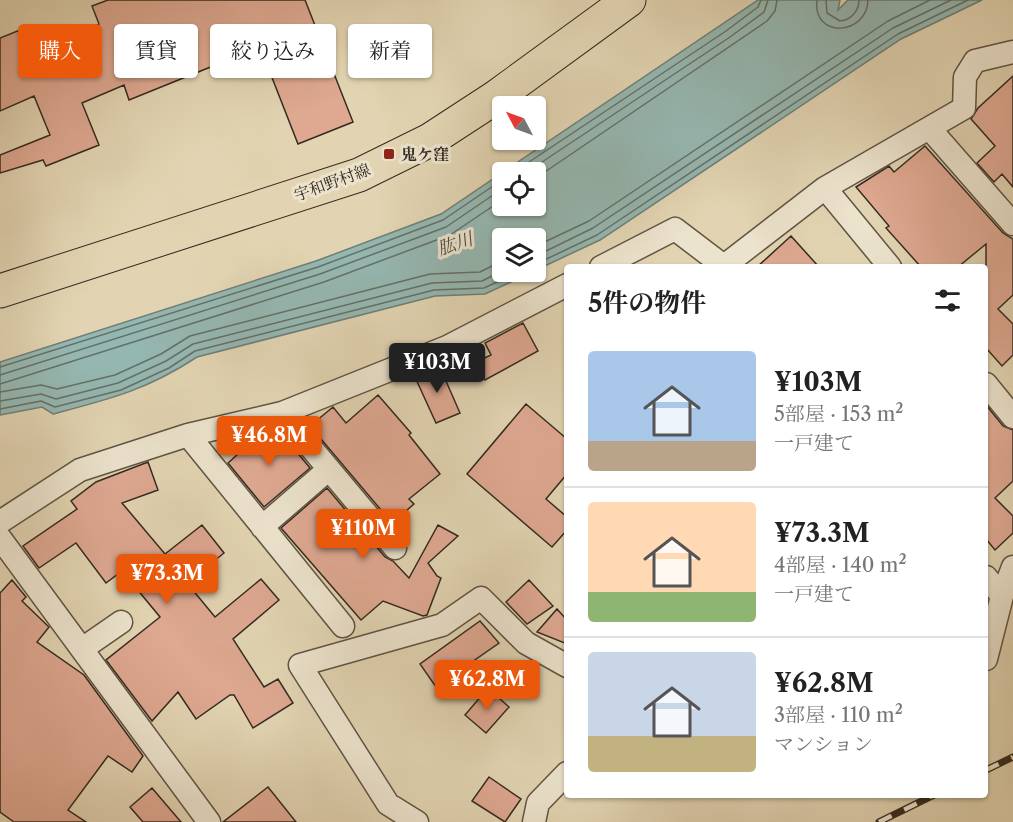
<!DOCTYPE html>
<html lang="ja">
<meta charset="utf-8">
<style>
body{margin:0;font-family:"Libre Caslon Text","Noto Serif JP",serif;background:#f6f6f6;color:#222;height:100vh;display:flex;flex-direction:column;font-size:22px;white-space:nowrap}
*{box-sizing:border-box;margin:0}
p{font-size:20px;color:#767676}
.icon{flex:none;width:33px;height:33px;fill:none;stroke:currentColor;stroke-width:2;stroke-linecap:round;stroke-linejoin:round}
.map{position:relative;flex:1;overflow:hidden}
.details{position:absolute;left:564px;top:264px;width:424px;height:534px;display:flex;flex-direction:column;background:#fff;border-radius:6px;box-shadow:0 2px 4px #0004}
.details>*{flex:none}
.guide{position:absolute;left:18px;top:24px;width:456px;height:54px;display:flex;gap:12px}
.needle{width:39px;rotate:311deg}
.buttons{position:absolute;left:492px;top:96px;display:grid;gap:12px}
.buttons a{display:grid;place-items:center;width:54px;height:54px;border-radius:6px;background:#fff;box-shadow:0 2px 4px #0004;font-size:30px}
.price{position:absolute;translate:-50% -51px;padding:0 14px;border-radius:6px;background:#ea580c;color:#fff;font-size:20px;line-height:39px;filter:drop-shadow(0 2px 3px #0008)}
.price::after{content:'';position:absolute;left:50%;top:36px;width:18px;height:14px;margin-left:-9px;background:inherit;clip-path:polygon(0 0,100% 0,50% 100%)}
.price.on{background:#222;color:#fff}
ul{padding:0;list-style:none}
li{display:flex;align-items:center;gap:18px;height:150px;padding:0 24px}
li+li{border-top:2px solid #e0e0e0}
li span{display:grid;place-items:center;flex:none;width:168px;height:120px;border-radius:6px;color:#555}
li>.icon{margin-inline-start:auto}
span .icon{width:72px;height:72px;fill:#fffc;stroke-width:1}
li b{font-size:26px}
h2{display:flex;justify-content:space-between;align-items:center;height:72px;padding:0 24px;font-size:26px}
.chip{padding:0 21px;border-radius:6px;background:#fff;box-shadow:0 2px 4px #0004;font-size:21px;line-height:54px}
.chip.on{background:#ea580c;color:#fff}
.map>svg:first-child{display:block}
.water{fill:#95b7b1;stroke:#6e7f77;stroke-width:1.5}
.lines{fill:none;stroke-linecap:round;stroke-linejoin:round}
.shore{stroke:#647068;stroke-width:1.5}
.building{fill:#dea891;stroke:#332a20;stroke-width:1.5}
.street-casing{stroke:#5f5444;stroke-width:25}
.primary-casing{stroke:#332a20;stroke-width:35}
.street{stroke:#ece3cd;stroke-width:22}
.primary{stroke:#e2d4b2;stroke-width:33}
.rail-casing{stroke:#332a20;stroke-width:7}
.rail{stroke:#ece3cd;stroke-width:4.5;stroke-dasharray:14;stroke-linecap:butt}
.poi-dot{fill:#8f2418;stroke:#ece3cd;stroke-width:2}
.labels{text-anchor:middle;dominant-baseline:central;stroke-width:6;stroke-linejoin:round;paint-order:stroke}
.poi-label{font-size:16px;font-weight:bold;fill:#332a20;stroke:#ece3cd;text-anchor:start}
.street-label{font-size:16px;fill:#332a20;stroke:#ece3cd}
.water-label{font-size:18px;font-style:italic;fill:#4c4d44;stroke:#ece3cd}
</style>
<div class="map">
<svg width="1013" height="822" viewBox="0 0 1013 822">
<rect width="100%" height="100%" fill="#e2d4b2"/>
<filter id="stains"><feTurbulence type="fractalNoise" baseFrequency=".00333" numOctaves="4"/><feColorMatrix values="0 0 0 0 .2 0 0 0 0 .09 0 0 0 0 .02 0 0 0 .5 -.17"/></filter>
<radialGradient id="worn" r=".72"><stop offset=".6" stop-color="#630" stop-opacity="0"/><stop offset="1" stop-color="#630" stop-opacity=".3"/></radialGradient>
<path class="water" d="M758 0H840L838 10 848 0H982L901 39 600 240 536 270V238H502V272H533L485 294 435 296 197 357C147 390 110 399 53 414L42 407 0 415V362L316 261 441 214 502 173V206H536V172H503Z"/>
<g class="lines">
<path class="shore" d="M817 0C812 39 867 36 868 0
M826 0 827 13 840 21C851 20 859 11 859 0
M514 172 726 31 758 7 761 0
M527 172 730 37 764 12 768 0
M536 178 767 21 775 11 777 0
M536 246 589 221 888 21 930 0
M536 256 593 228 893 28 951 0
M536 264 597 235 898 34 968 0
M0 367 318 267 443 220 502 180
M0 375 320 274 446 227 502 189
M0 384 324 282 450 235 502 200
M0 392 41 385 57 389 115 375 161 354 190 336 430 274 480 272 502 261
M0 401 41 394 56 399 118 383 166 361 193 344 432 283 482 281 502 271
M0 409 41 401 55 407 121 390 169 368 195 351 434 290 484 288 519 272"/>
</g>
<path class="building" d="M108 0H305L353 122 298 144 260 47 129 100 124 85 82 103 99 145 46 166 43 160 0 173V155L50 135 34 96 0 111V38L20 30 30 54 99 24 92 6Z
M1013 76V187L1002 174 994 182 977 163 995 146 971 119 978 108Z
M925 146 1003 233 1013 239V295L998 309 1013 324V355L1002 366 986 348V244L958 267H921L886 228 889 226 856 187 889 166 894 172Z
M791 236 819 267H757Z
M523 323 538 351 485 380 476 362 491 355 485 343Z
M439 365 460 413 436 423 414 375Z
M378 395 411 433 409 435 440 474 409 499 414 504 392 523 310 426 333 407 346 423Z
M526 404 567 439V474L546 499 567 517V530L552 547 467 474Z
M986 405 1003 426 1013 430V481L995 498 1013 516V533L995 550 986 539Z
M277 428 310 468 264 507 228 463 248 445 252 450Z
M148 462 158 490 122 503 165 554 202 525 224 553 187 583 215 617 261 579 279 600 233 639 264 687 278 679 293 703 253 728 234 695H230L196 719 178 692 152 721 106 660 160 617 122 571 106 583 76 543 39 568 23 546 77 509 71 501 96 482Z
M327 488 385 557 393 561 409 578 438 525 458 536 428 563 437 576 441 578 427 615 423 616 383 601 361 620 281 528Z
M12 580 26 597 22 601 49 627 37 642 84 675 143 756 132 772 108 756 68 810 86 822H14L0 812V593Z
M529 580 553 606 527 624 506 602Z
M557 609 567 620V644L537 632Z
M480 621 499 643 436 687 420 664Z
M488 688 509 707 486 733 465 715Z
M489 777 521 799 505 822 472 801Z
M268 787 296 822H223Z
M152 788 181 822H143L130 807Z"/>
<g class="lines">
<g class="street-casing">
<path id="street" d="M930 129 1013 224
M825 188 890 267
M724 266 825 188 964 108 965 77 975 61 1013 52
M601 267 675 229 725 267
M986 384 1013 417
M282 413 395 548
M188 435 343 626
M0 522 80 470 188 435 282 413 447 347 567 285
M262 527 329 469
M0 538 209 822
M986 577 1002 596
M82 649 121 622
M986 659 1002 596 1013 567
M417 822 388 804 300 665 442 625 481 598 526 643 567 666
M534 822 538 803 567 773"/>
</g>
<g class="primary-casing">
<path id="primary" d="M0 291 359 175 430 140 496 97 629 0"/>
</g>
<use href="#street" class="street"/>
<use href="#primary" class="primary"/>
<g class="rail-casing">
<path id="rail" d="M986 770 1013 757
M879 822 934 795"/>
</g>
<use href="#rail" class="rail"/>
</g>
<rect class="poi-dot" x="383" y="148" width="12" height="12" rx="3"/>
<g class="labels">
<g class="poi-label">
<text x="401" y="154">鬼ケ窪</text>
</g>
<g class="street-label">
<text transform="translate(332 182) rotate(-20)">宇和野村線</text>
</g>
<g class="water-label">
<text transform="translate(455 244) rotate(-19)">肱川</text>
</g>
</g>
<rect width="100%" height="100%" filter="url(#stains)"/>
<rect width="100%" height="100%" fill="url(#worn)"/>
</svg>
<div class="buttons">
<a><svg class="needle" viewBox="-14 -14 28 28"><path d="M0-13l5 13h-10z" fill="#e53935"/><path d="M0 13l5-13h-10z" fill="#767676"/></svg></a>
<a><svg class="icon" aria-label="locate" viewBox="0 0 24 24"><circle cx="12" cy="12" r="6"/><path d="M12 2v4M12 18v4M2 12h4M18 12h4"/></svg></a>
<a><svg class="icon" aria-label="layers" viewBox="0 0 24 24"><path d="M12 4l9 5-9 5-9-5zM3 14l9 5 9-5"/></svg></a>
</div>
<b class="price on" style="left:437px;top:394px">¥103M</b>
<b class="price" style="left:269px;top:467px">¥46.8M</b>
<b class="price" style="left:363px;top:560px">¥110M</b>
<b class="price" style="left:167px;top:605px">¥73.3M</b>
<b class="price" style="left:487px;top:711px">¥62.8M</b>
<div class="guide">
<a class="chip on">購入</a>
<a class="chip">賃貸</a>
<a class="chip">絞り込み</a>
<a class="chip">新着</a>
</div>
<section class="details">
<h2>5件の物件<svg class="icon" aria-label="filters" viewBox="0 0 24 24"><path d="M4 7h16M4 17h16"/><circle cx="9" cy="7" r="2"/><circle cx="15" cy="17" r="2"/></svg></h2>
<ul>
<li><span style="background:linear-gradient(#a9c7e8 75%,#b9a48a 0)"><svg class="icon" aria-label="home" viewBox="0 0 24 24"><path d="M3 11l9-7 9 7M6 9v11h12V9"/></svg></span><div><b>¥103M</b><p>5部屋 · 153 m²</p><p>一戸建て</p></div></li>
<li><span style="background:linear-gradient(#ffd9b3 75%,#8fb573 0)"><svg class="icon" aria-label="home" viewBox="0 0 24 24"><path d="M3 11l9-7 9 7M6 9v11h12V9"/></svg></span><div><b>¥73.3M</b><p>4部屋 · 140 m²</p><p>一戸建て</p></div></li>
<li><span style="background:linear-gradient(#c9d6e8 70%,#c2b280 0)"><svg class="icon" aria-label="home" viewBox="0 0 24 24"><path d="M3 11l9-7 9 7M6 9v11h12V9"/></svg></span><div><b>¥62.8M</b><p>3部屋 · 110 m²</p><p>マンション</p></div></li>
</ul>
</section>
</div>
